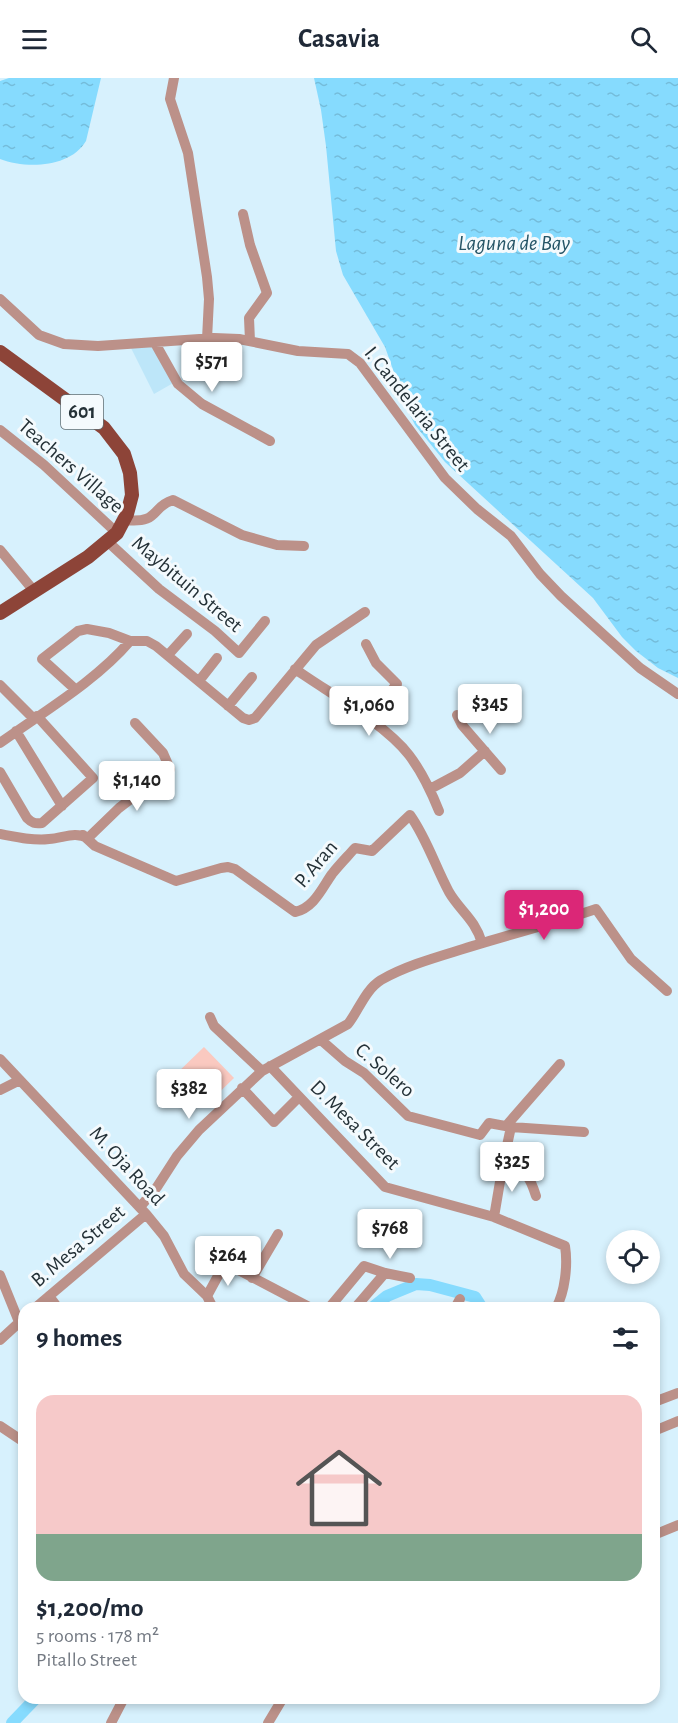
<!DOCTYPE html>
<meta charset="utf-8">
<style>
body{margin:0;font-family:"Alegreya Sans",sans-serif;background:#f2f2f3;color:#1f2937;height:100vh;display:flex;flex-direction:column;font-size:22px;white-space:nowrap}
*{box-sizing:border-box;margin:0}
p{font-size:20px;color:#747a83}
.icon{flex:none;width:33px;height:33px;fill:none;stroke:currentColor;stroke-width:2;stroke-linecap:round;stroke-linejoin:round}
.map{position:relative;flex:1;overflow:hidden}
.drawer{position:absolute;left:18px;top:1224px;width:642px;height:402px;display:flex;flex-direction:column;background:#fff;border-radius:18px;box-shadow:0 3px 9px #0003}
.drawer>*{flex:none}
.controls{position:absolute;left:606px;top:1152px;display:grid;gap:12px}
.controls a{display:grid;place-items:center;width:54px;height:54px;border-radius:50%;background:#fff;box-shadow:0 3px 9px #0003;font-size:30px}
.price{position:absolute;translate:-50% -51px;padding:0 14px;border-radius:6px;background:#fff;color:#222;font-size:20px;line-height:39px;filter:drop-shadow(0 2px 3px #0008)}
.price::after{content:'';position:absolute;left:50%;top:36px;width:18px;height:14px;margin-left:-9px;background:inherit;clip-path:polygon(0 0,100% 0,50% 100%)}
.price.current{background:#db2777;color:#fff}
ul{padding:0;list-style:none}
li{display:grid;align-content:center;gap:12px;height:318px;padding:0 18px}
li+li{border-top:2px solid #e0e1e3}
li span{display:grid;place-items:center;height:186px;border-radius:18px;color:#555}
li>.icon{margin-inline-start:auto}
span .icon{width:108px;height:108px;fill:#fffc;stroke-width:1}
li b{font-size:26px}
h2{display:flex;justify-content:space-between;align-items:center;height:72px;padding:0 18px;font-size:26px}
header{display:flex;justify-content:space-between;align-items:center;height:78px;padding:0 18px;background:#fff;font-size:27px;font-weight:600}
.map>svg:first-child{display:block}
.built{fill:#bde6f9}
.grass{fill:#fac9c0}
.water{fill:url(#water-ripples)}
.lines{fill:none;stroke-linecap:round;stroke-linejoin:round}
.river{stroke:#86dbfe;stroke-width:12}
.minor{stroke:#bc9189;stroke-width:10}
.major{stroke:#8d4438;stroke-width:14}
.labels{text-anchor:middle;dominant-baseline:central;stroke-width:6;stroke-linejoin:round;paint-order:stroke}
.shield{fill:#f4fafd;stroke:#626d72;stroke-width:1.5}
.shield-label{font-size:20px;font-weight:bold;fill:#243137}
.street-label{font-size:21px;fill:#243137;stroke:#f4fafd}
.water-label{font-size:22px;font-style:italic;fill:#255567;stroke:#f4fafd}
</style>
<header><svg class="icon" aria-label="menu" viewBox="0 0 24 24"><path d="M4 6h16M4 12h16M4 18h16"/></svg>Casavia<svg class="icon" aria-label="search" viewBox="0 0 24 24"><circle cx="10" cy="10" r="6"/><path d="M15 15l6 6"/></svg></header>
<div class="map">
<svg width="678" height="1645" viewBox="0 0 678 1645">
<defs>
<pattern id="water-ripples" width="26" height="14" patternUnits="userSpaceOnUse" patternTransform="scale(1.5)"><rect width="26" height="14" fill="#86dbfe"/><path d="M2 4q2-2 4 0t4 0M15 11q2-2 4 0t4 0" fill="none" stroke="#74bcda"/></pattern>
</defs>
<rect width="100%" height="100%" fill="#d7f1fd"/>
<path class="built" d="M130 268 155 269 175 304 154 316Z"/>
<path class="grass" d="M204 969 234 1000 204 1029 174 998Z"/>
<path class="water" d="M9 0H101L86 63C70 90 26 91 0 81V3Z
M314 0H678V600L658 590 636 573 622 559 593 520 445 384 415 347 407 331 385 269 343 197 336 173 326 68 321 32Z"/>
<g class="lines">
<path class="river" d="M372 1230 387 1218 416 1206 430 1207 475 1219 482 1230
M12 1645 36 1620"/>
<path class="minor" d="M174 0 170 21 188 75 207 199 209 221 207 261
M243 136 250 167 267 215 249 240 250 263
M0 221 39 257 64 266 98 268 214 260 239 261 298 273 348 276 360 285 445 400 477 431 511 458 540 496 561 518 640 590 678 616
M155 265 178 306 202 326 270 363
M0 352 44 387 117 455
M124 442C161 446 150 429 173 422L242 457 277 467 304 468
M107 463 159 511 215 553 239 575 265 543
M0 472 34 513
M168 577 187 556
M295 591C329 615 384 645 409 677 422 694 431 713 439 733
M199 603 217 580
M0 607 33 640
M75 611 42 581 78 553 87 551 109 555 130 563H147L156 568 243 640 249 642 255 640 316 567 365 534
M228 628 252 599
M362 637 389 615 397 606 376 585 366 566
M457 637 462 647 501 692
M16 653 62 728
M0 665C43 634 96 603 130 563
M0 694 27 740C32 745 35 746 42 745L93 700 37 638
M430 711 460 695 485 673
M0 756C16 759 33 763 49 761 64 760 74 753 88 760L119 730 170 691 163 675 135 645
M83 757 95 768 176 803 221 790 228 789 235 791 295 834C314 830 322 810 332 796 339 787 347 779 355 770L372 773 410 737C427 761 435 788 449 814 460 833 475 841 482 865
M210 939 214 948 262 993
M321 962 345 983 364 995 408 1038 480 1057 489 1045 511 1049 503 1086C526 1096 528 1093 536 1118
M0 981 146 1136 164 1158 184 1196 207 1218 213 1230
M270 988 385 1109 494 1139 565 1168C568 1187 565 1214 556 1230
M242 1010 274 1044 299 1019
M0 1012 20 1002
M506 1048 560 986
M511 1049 584 1054
M140 1129 157 1109 177 1078 199 1052 262 993 348 946C359 932 365 912 381 902 405 888 437 879 463 871 507 857 552 846 596 831L631 881 667 913
M494 1139 503 1086
M225 1185 311 1230
M0 1197 19 1244
M252 1200 278 1156
M49 1218 58 1230
M207 1218 225 1185 231 1164
M35 1230 146 1136
M329 1230 364 1188 385 1195 410 1200
M355 1230 385 1195
M455 1230 460 1221
M0 1262 24 1240
M654 1324 678 1315
M0 1348 24 1364
M654 1353 678 1343
M654 1457 678 1447
M111 1645 124 1620
M268 1645 283 1620"/>
<path class="major" d="M0 274 104 350 124 376 130 395 132 417 127 436 117 455 88 479 0 535"/>
</g>
<g class="labels">
<rect class="shield" x="61" y="317" width="42" height="34" rx="4.5"/>
<g class="shield-label">
<text x="82" y="334">601</text>
</g>
<g class="street-label">
<text transform="translate(417 331) rotate(51)">I. Candelaria Street</text>
<text transform="translate(71 388) rotate(41)">Teachers Village</text>
<text transform="translate(187 506) rotate(40)">Maybituin Street</text>
<text transform="translate(316 786) rotate(-50)">P. Aran</text>
<text transform="translate(385 992) rotate(41)">C. Solero</text>
<text transform="translate(355 1047) rotate(45)">D. Mesa Street</text>
<text transform="translate(127 1088) rotate(47)">M. Oja Road</text>
<text transform="translate(78 1168) rotate(-40)">B. Mesa Street</text>
</g>
<g class="water-label">
<text x="514" y="165">Laguna de Bay</text>
</g>
</g>
</svg>
<div class="controls">
<a><svg class="icon" aria-label="locate" viewBox="0 0 24 24"><circle cx="12" cy="12" r="6"/><path d="M12 2v4M12 18v4M2 12h4M18 12h4"/></svg></a>
</div>
<b class="price" style="left:212px;top:315px">$571</b>
<b class="price" style="left:490px;top:657px">$345</b>
<b class="price" style="left:369px;top:659px">$1,060</b>
<b class="price" style="left:137px;top:734px">$1,140</b>
<b class="price current" style="left:544px;top:863px">$1,200</b>
<b class="price" style="left:189px;top:1042px">$382</b>
<b class="price" style="left:512px;top:1115px">$325</b>
<b class="price" style="left:390px;top:1182px">$768</b>
<b class="price" style="left:228px;top:1209px">$264</b>
<section class="drawer">
<h2>9 homes<svg class="icon" aria-label="filters" viewBox="0 0 24 24"><path d="M4 7h16M4 17h16"/><circle cx="9" cy="7" r="2"/><circle cx="15" cy="17" r="2"/></svg></h2>
<ul>
<li><span style="background:linear-gradient(#f6c9c9 75%,#7fa58c 0)"><svg class="icon" aria-label="home" viewBox="0 0 24 24"><path d="M3 11l9-7 9 7M6 9v11h12V9"/></svg></span><div><b>$1,200/mo</b><p>5 rooms · 178 m²</p><p>Pitallo Street</p></div></li>
</ul>
</section>
</div>
